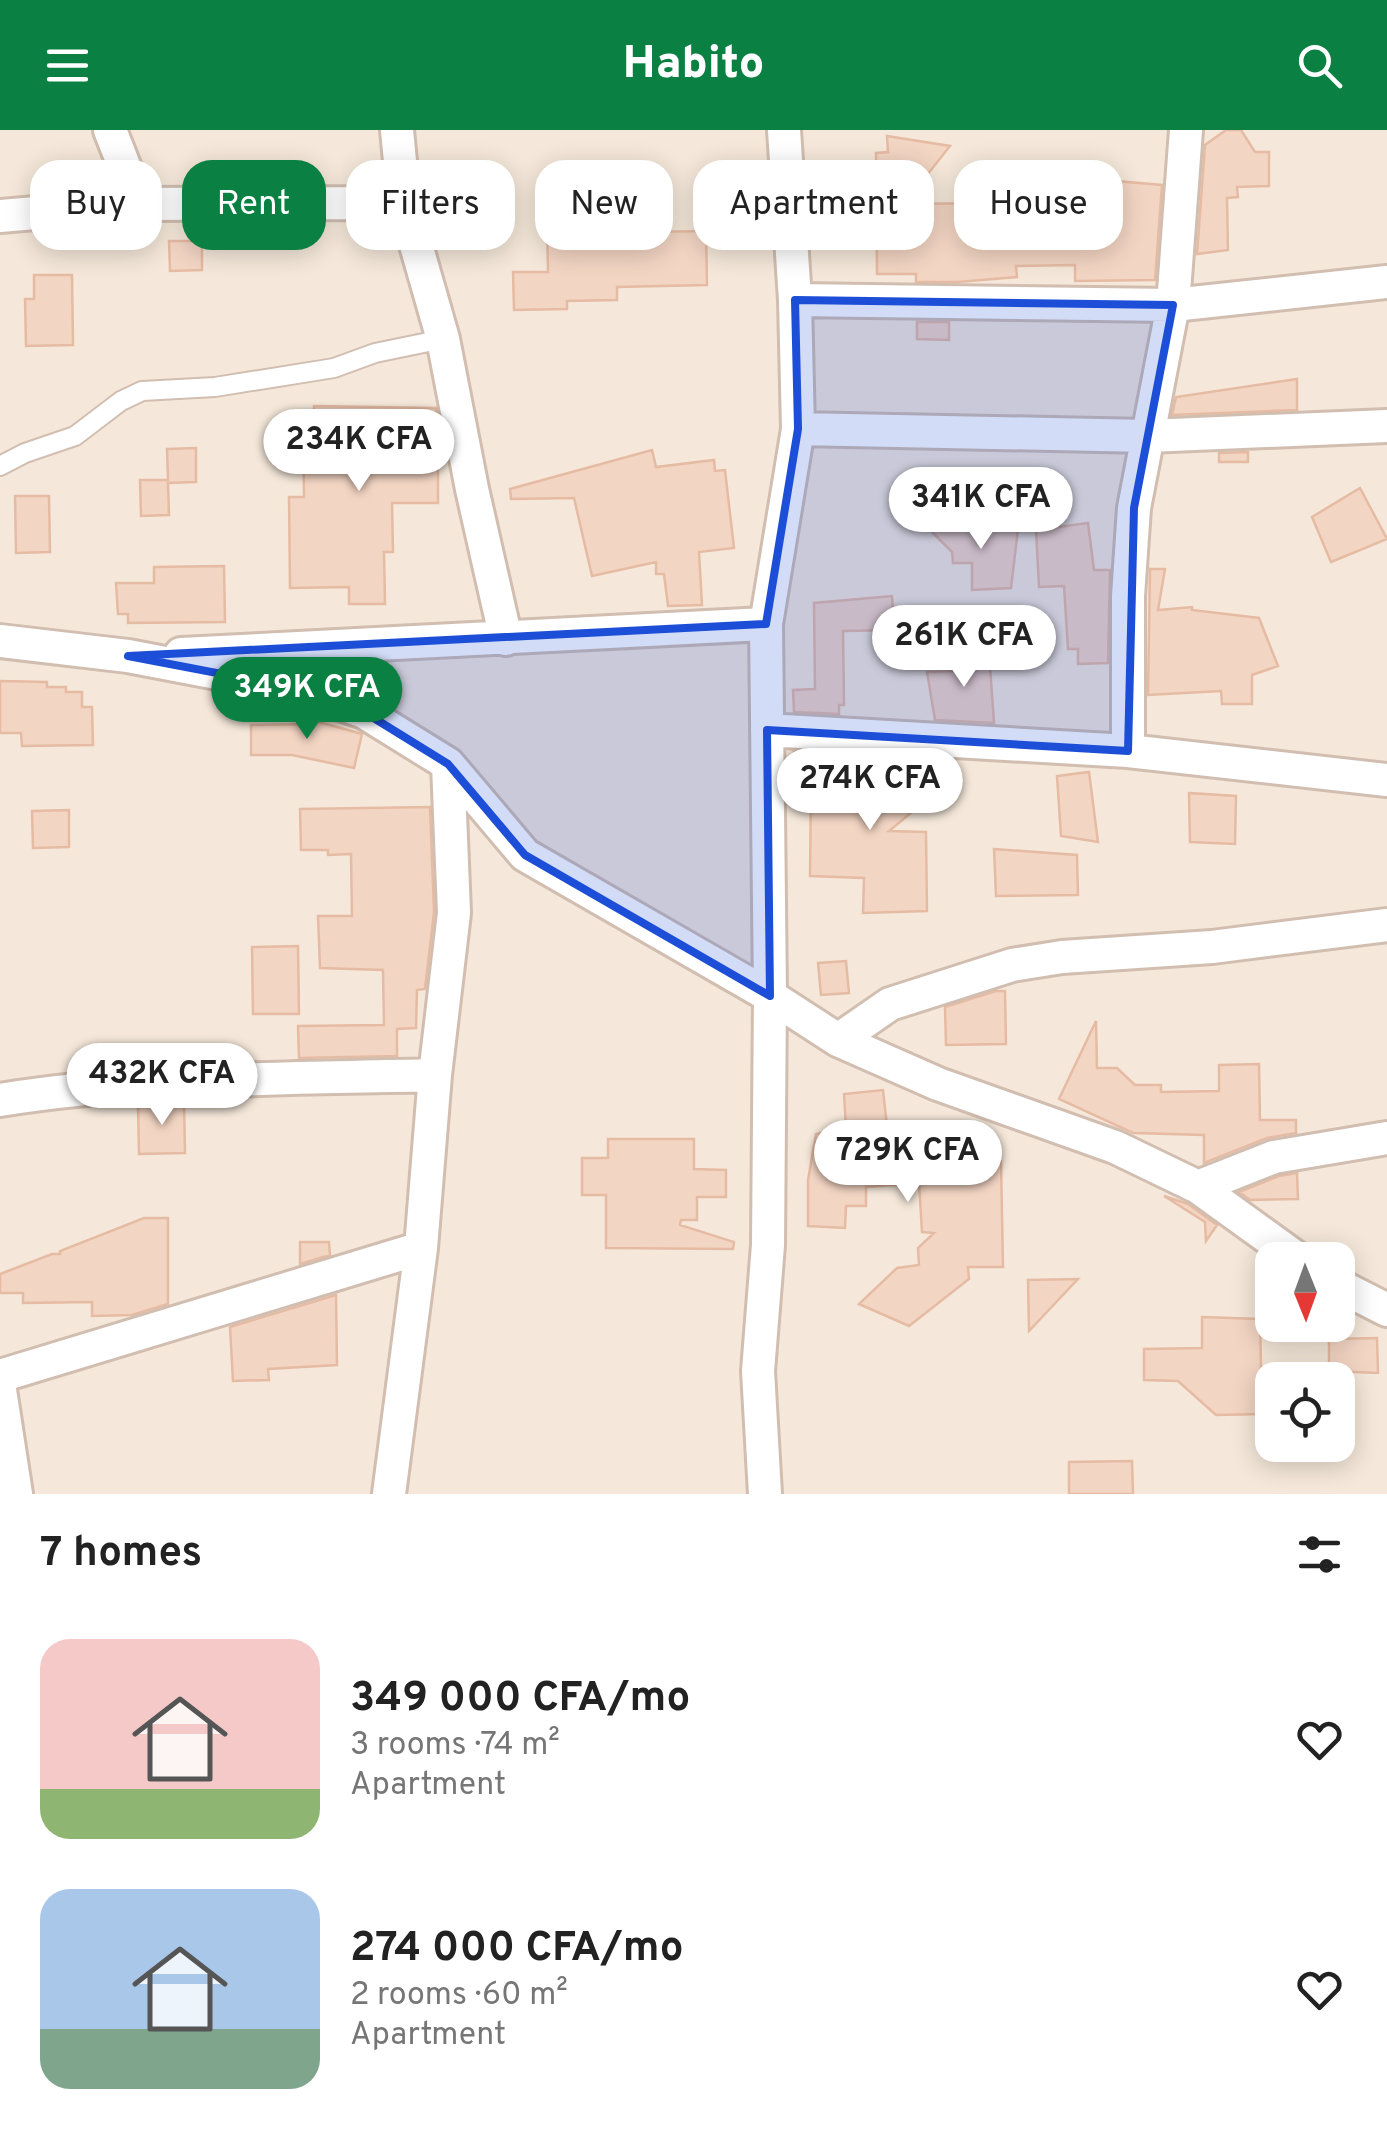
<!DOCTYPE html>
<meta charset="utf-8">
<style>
body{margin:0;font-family:Overpass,sans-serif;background:#f2f2f2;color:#222;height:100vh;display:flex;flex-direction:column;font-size:38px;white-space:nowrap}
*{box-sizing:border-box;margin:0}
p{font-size:32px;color:#767676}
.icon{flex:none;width:55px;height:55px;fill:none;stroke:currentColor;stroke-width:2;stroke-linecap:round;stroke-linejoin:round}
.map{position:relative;height:1364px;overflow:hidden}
.drawer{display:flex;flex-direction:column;background:#fff;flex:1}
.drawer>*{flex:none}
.hud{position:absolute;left:30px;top:30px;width:1328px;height:90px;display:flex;gap:20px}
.needle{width:65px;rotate:179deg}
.buttons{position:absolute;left:1255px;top:1112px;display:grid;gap:20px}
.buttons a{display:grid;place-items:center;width:100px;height:100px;border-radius:20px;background:#fff;box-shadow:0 5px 25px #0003;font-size:50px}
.price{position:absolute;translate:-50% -85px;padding:0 22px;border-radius:35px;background:#fff;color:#222;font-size:32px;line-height:65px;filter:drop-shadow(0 2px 5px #0008)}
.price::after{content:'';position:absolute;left:50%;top:60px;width:30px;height:22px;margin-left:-15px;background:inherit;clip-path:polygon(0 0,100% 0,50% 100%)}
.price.on{background:#0b8043;color:#fff}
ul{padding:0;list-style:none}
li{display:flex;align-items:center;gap:30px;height:250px;padding:0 40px}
li span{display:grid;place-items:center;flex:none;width:280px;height:200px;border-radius:30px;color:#555}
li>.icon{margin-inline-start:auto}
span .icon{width:120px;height:120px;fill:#fffc;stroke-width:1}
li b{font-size:42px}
h2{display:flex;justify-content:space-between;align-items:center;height:120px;padding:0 40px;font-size:42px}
.pill{padding:0 35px;border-radius:30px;background:#fff;box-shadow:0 5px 25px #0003;font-size:35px;line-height:90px}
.pill.on{background:#0b8043;color:#fff}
header{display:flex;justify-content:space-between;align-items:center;height:130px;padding:0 40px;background:#0b8043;color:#fff;font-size:45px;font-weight:800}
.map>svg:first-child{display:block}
.residential{fill:#f5e8da;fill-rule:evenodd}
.building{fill:#f3d5c3;stroke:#e6bba3;stroke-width:2.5}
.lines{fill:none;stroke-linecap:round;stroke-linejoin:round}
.lane-casing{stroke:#d1beb0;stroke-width:22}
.street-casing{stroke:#d1beb0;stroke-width:38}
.lane{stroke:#fff;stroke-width:18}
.street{stroke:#fff;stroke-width:32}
.marked{fill:#1d4ed8;fill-opacity:0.2;stroke:#1d4ed8;stroke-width:8;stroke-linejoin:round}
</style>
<header><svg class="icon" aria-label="menu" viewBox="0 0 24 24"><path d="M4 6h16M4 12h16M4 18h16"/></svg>Habito<svg class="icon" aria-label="search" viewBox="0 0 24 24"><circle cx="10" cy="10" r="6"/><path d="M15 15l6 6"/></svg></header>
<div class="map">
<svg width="1387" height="1364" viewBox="0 0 1387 1364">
<rect width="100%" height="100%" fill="#fdf6ec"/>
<path class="residential" d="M0 0H1387V1364H0ZM1272 1130H1338V1195H1272ZM1272 1250H1338V1315H1272Z"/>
<path class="building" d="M1226 0H1241L1255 22H1269V56L1237 57 1238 67 1227 68 1228 120 1197 124 1205 15Z
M887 6 950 16 904 74 991 73V61H996L995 45 1105 43V50L1162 55 1155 150 1075 151V135L1016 136 1017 147 958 152H916V144H877L876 23 888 22Z
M546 39H584L585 70 592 81 596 103 706 101 707 155 617 157V170L567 171V179L514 180 513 142H548Z
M169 111H202V140L170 141Z
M34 145H72L73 215 26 216 25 169H34Z
M917 192H949V210L917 209Z
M1297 249V280L1172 285 1176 267Z
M314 276 436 278 442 310V322H438V373H392L393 422H384L385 474H349V457L290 458 289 367H304L303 294H314Z
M196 318V352L168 353 169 385 141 386 140 350H168L167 319Z
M652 320 656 337 714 330 715 341 725 340 734 418 699 422 702 475 668 476 664 444H656V432L592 446 574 368 511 369 510 359Z
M1248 322V332H1219V323Z
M1360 358 1387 409 1331 432 1312 387Z
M15 366H49L50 422 16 423Z
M921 391 1018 399 1011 458 972 460V433H953L952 422Z
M1088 393 1094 440H1110L1108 533 1078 534V519H1068L1064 456 1039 457 1036 400Z
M224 436 225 492 128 493V484H118L116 453H154V437Z
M1150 439H1165L1158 480 1192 477V480L1259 488 1278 536 1252 545V574H1222L1221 561 1148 565Z
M892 466 894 500 843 501 844 575H839V584L794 582 793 560 815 559 814 473Z
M989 522 994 593 935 590 927 542 954 541V523Z
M0 551 47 552V557H66V562H82V577H92L93 615 22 616 21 603H0Z
M315 591 362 604 354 638 292 625H251V595L314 594Z
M794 622 840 624V666L914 665 907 628 939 630 953 648 889 701 926 702 927 781 863 783 864 748 810 746 811 651 808 647 795 648Z
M1089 642 1098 712 1061 706 1057 646Z
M1189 663 1236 666 1235 714 1190 712Z
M430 677 434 782 425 859 417 860 416 898 397 899V926L299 928 298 896 384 895 383 840 320 838 318 786H352L351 724 328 725V720H301L300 679Z
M69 680V717L33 718 32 681Z
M994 719 1077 725 1078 765 996 766Z
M298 816 299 884H253L252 817Z
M846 831 849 863 821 865 818 833Z
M996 861H1005L1006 914 946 915 945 877Z
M1096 891 1097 938H1117L1135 955H1161V962L1219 961V935L1259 934 1260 990H1296V1003L1267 1008 1204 1033V1005L1133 1003 1059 969Z
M883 960 888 1006 919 1000 927 1046 1001 1031 1003 1137H968L969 1149 909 1196 859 1174 897 1138 919 1135 918 1118 934 1103 922 1102 919 1053 866 1057V1076H846L845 1098 808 1096V1050L816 1004 846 998 844 964Z
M184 972 185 1023 139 1024 138 975Z
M608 1009H694V1039L726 1040V1067H697V1090H681L680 1095 734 1112 733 1119 606 1118V1065H582V1028H608Z
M1297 1043 1298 1069 1250 1070 1239 1062 1279 1046Z
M1164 1066 1188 1074 1217 1095 1206 1111 1205 1092Z
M144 1088H168V1174L132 1185 92 1186V1172L23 1173V1163H0V1144L52 1124H60V1121Z
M300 1112H329L330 1125 300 1134Z
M1078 1149 1029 1201 1028 1150Z
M336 1165 337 1235 268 1239 269 1250 233 1251 230 1197Z
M1202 1187 1260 1189 1262 1284 1216 1285 1178 1251 1144 1250V1219L1202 1218Z
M1377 1208 1378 1243 1329 1241V1209Z
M1132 1331 1133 1364H1069V1332Z"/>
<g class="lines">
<g class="lane-casing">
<path id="lane" d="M0 336 25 323 75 306 121 271 142 261 215 257 334 238 375 223 443 209"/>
</g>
<g class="street-casing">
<path id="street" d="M110 0 139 74
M397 0 404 73 443 209 472 359 506 509
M0 86 139 74 404 73
M795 170 1173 175 1387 152
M798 299 1148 306 1387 296
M0 511 128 526 295 558 364 582 448 634 525 725 770 866 838 910 938 954 1115 1017 1198 1057 1299 1130
M181 524 766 494
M767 600 1128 621 1387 650
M1128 621V466L1134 378 1173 175 1186 0
M838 910 890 874 1012 835 1062 827 1212 817 1387 795
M0 970C144 947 290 949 435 945
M1198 1057 1274 1027 1387 1008
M1338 1155 1387 1180
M0 1246 421 1118
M0 1260 16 1364
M389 1364 421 1118 435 945 454 783 448 634
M765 1364 758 1241 768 1115 770 866 766 494 798 299 795 170 784 0"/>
</g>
<use href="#lane" class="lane"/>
<use href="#street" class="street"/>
</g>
<path class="marked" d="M795 170 1173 175 1134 378 1128 621 767 600 770 866 525 725 448 634 364 582 295 558 128 526 766 494 798 299Z"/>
</svg>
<div class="buttons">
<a><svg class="needle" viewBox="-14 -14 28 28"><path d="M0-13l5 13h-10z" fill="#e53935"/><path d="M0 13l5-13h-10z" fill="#767676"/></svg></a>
<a><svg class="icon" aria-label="locate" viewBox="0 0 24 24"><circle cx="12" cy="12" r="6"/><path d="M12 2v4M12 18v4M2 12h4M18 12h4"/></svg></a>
</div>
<b class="price" style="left:359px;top:364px">234K CFA</b>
<b class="price" style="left:981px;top:422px">341K CFA</b>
<b class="price" style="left:964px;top:560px">261K CFA</b>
<b class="price on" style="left:307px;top:612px">349K CFA</b>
<b class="price" style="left:870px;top:703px">274K CFA</b>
<b class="price" style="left:162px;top:998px">432K CFA</b>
<b class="price" style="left:908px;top:1075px">729K CFA</b>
<div class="hud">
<a class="pill">Buy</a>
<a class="pill on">Rent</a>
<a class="pill">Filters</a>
<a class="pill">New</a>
<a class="pill">Apartment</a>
<a class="pill">House</a>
</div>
</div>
<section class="drawer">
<h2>7 homes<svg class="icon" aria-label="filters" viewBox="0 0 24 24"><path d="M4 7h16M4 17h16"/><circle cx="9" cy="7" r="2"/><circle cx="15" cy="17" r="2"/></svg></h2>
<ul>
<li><span style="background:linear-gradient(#f6c9c9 75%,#8fb573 0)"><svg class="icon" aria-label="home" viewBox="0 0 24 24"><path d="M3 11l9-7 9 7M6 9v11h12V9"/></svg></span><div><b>349 000 CFA/mo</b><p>3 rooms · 74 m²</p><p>Apartment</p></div><svg class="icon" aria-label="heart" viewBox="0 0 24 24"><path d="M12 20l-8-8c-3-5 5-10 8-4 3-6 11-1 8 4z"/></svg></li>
<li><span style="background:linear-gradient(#a9c7e8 70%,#7fa58c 0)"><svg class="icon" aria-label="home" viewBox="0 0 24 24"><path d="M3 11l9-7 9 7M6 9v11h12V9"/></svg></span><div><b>274 000 CFA/mo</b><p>2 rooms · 60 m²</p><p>Apartment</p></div><svg class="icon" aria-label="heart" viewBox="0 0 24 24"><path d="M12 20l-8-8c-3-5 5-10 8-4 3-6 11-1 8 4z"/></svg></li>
</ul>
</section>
